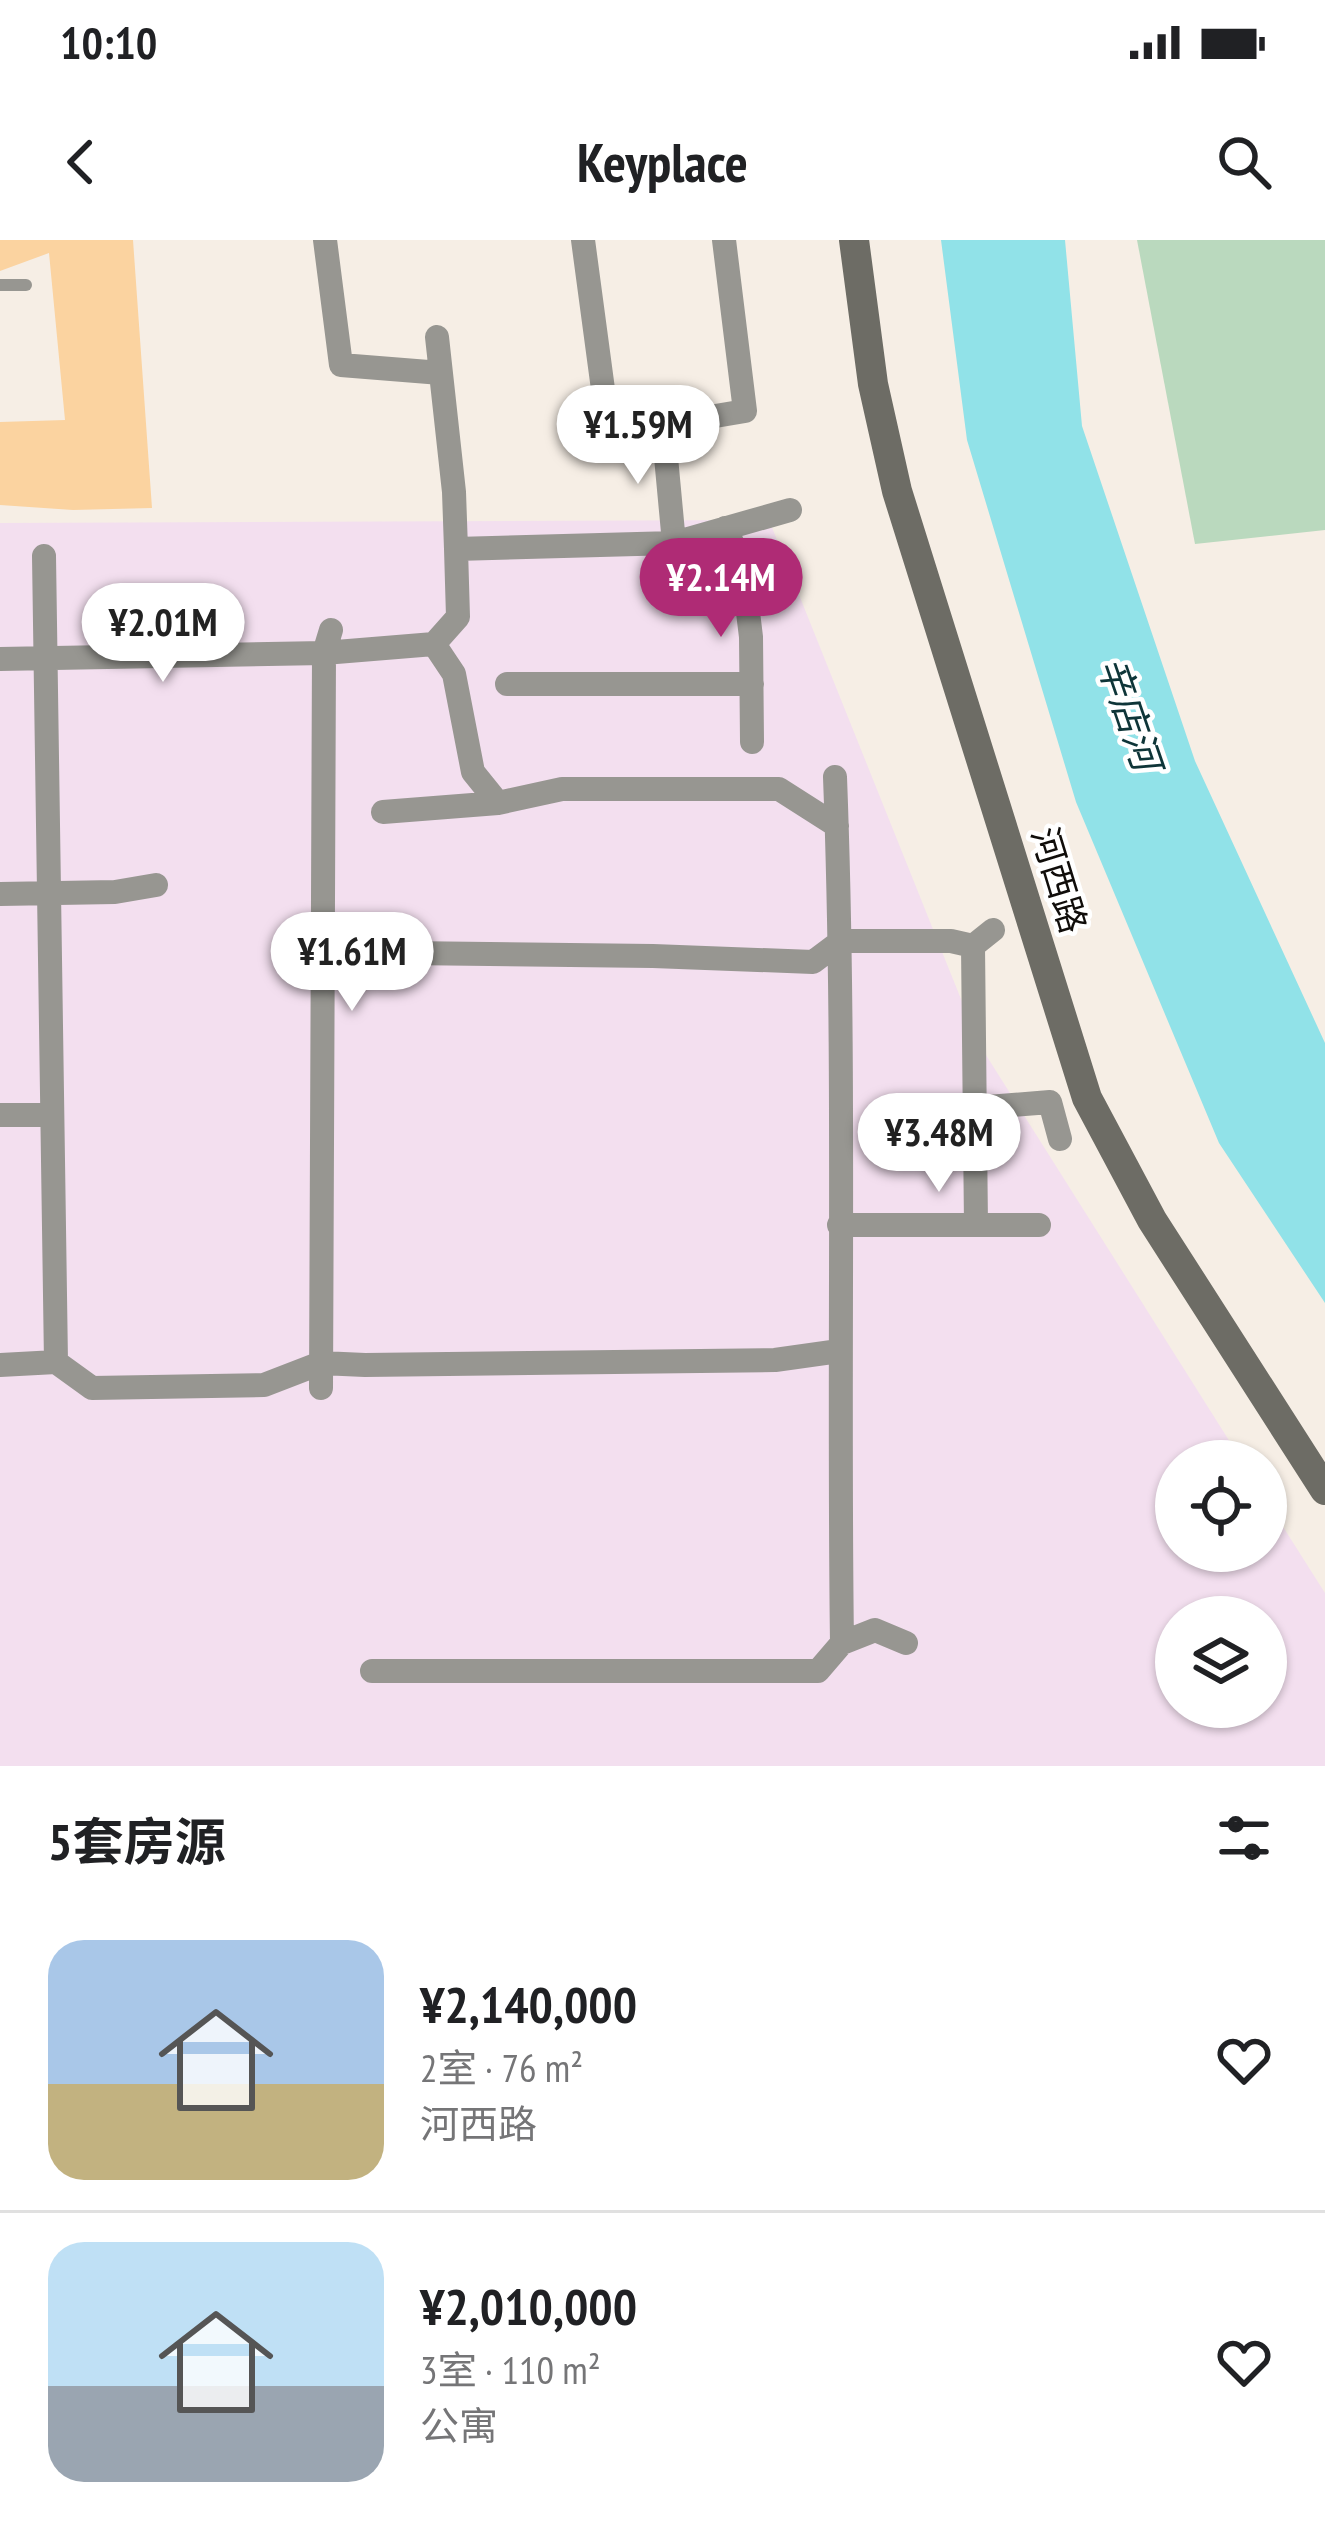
<!DOCTYPE html>
<html lang="zh">
<meta charset="utf-8">
<style>
body{margin:0;font-family:"PT Sans Narrow","Noto Sans SC",sans-serif;background:#f2f2f2;color:#202124;height:100vh;display:flex;flex-direction:column;font-size:45px;white-space:nowrap}
*{box-sizing:border-box;margin:0}
p{font-size:39px;color:#757577}
.icon{flex:none;width:66px;height:66px;fill:none;stroke:currentColor;stroke-width:2;stroke-linecap:round;stroke-linejoin:round}
.map{position:relative;height:1526px;overflow:hidden}
.details{display:flex;flex-direction:column;background:#fff;flex:1}
.details>*{flex:none}
.fabs{position:absolute;left:1155px;top:1200px;display:grid;gap:24px}
.fabs a{display:grid;place-items:center;width:132px;height:132px;border-radius:50%;background:#fff;box-shadow:0 3px 9px #0004;font-size:60px}
.price{position:absolute;translate:-50% -102px;padding:0 27px;border-radius:42px;background:#fff;color:#222;font-size:39px;line-height:78px;filter:drop-shadow(0 3px 6px #0008)}
.price::after{content:'';position:absolute;left:50%;top:72px;width:36px;height:27px;margin-left:-18px;background:inherit;clip-path:polygon(0 0,100% 0,50% 100%)}
.price.current{background:#af2b75;color:#fff}
ul{padding:0;list-style:none}
li{display:flex;align-items:center;gap:36px;height:300px;padding:0 48px}
li+li{border-top:3px solid #e0e0e0}
li span{display:grid;place-items:center;flex:none;width:336px;height:240px;border-radius:36px;color:#555}
li>.icon{margin-inline-start:auto}
span .icon{width:144px;height:144px;fill:#fffc;stroke-width:1}
li b{font-size:51px}
h2{display:flex;justify-content:space-between;align-items:center;height:144px;padding:0 48px;font-size:51px}
.status{display:flex;justify-content:space-between;align-items:center;height:84px;padding:0 60px;background:#fff;direction:ltr}
.status svg{height:33px;fill:currentColor}
header{display:flex;justify-content:space-between;align-items:center;height:156px;padding:0 48px;background:#fff;font-size:54px;font-weight:800}
.map>svg:first-child{display:block}
.industrial{fill:#f3dfef;fill-rule:evenodd}
.green{fill:#bad9be}
.water{fill:#91e2e8}
.building{fill:#fbd3a0}
.lines{fill:none;stroke-linecap:round;stroke-linejoin:round}
.lane{stroke:#979691;stroke-width:12}
.street{stroke:#979691;stroke-width:24}
.secondary{stroke:#6d6c65;stroke-width:30}
.labels{text-anchor:middle;dominant-baseline:central;stroke-width:9;stroke-linejoin:round;paint-order:stroke}
.street-label{font-size:36px;fill:#100d0a;stroke:#fff}
.water-label{font-size:39px;font-style:italic;fill:#0e3538;stroke:#fff}
</style>
<div class="status"><b>10:10</b><svg viewBox="0 0 49 12"><path d="M0 12V9h3v3zM5 12V6h3v6zM10 12V3h3v9zM15 12V0h3v12zM26 1h20v11H26zM47 4h2v5h-2z"/></svg></div>
<header><svg class="icon" aria-label="back" viewBox="0 0 24 24"><path d="M15 5l-7 7 7 7"/></svg>Keyplace<svg class="icon" aria-label="search" viewBox="0 0 24 24"><circle cx="10" cy="10" r="6"/><path d="M15 15l6 6"/></svg></header>
<div class="map">
<svg width="1325" height="1526" viewBox="0 0 1325 1526">
<rect width="100%" height="100%" fill="#f6eee5"/>
<path class="industrial" d="M769 280 979 804 1242 1221H1176V1311H1266V1260L1325 1353V1526H0V283ZM1176 1377H1266V1467H1176Z"/>
<path class="green" d="M1137 0H1325V290L1195 304Z"/>
<path class="water" d="M941 0H1065L1082 186 1195 521 1325 803V1063L1219 903 1076 562 967 200Z"/>
<path class="building" d="M0 0H133L152 268 73 270 0 265V182L65 180 49 13 0 31Z"/>
<g class="lines">
<path class="lane" d="M0 45H26"/>
<path class="street" d="M325 0 341 125 441 133
M583 0 609 194 745 171 724 0
M437 97 454 252 456 309
M663 185 674 303
M725 288 742 323 751 397 752 502
M44 316 56 1122
M434 404 458 377 456 309 674 303 790 270
M0 419 324 413 434 404 454 434 473 532 498 563
M507 444H752
M835 537C846 825 838 1114 842 1403
M383 572 498 563 562 549H779L837 586
M0 654 115 652 156 645
M322 712 653 716 813 722 841 701H951L973 706
M975 868 1050 862 1060 899
M0 875H52
M839 985H1039
M976 985 973 706 993 690
M0 1125 56 1122 92 1148 264 1145 321 1123 365 1125 775 1120 839 1111
M321 1148 324 413 331 390
M372 1431H818L842 1403 875 1390 906 1403"/>
<path class="secondary" d="M854 0 873 144 897 251 1087 858 1152 980 1325 1250"/>
</g>
<g class="labels">
<g class="street-label">
<text transform="translate(1060 640) rotate(73)">河西路</text>
</g>
<g class="water-label">
<text transform="translate(1130 473) rotate(71)">辛店河</text>
</g>
</g>
</svg>
<div class="fabs">
<a><svg class="icon" aria-label="locate" viewBox="0 0 24 24"><circle cx="12" cy="12" r="6"/><path d="M12 2v4M12 18v4M2 12h4M18 12h4"/></svg></a>
<a><svg class="icon" aria-label="layers" viewBox="0 0 24 24"><path d="M12 4l9 5-9 5-9-5zM3 14l9 5 9-5"/></svg></a>
</div>
<b class="price" style="left:638px;top:247px">¥1.59M</b>
<b class="price current" style="left:721px;top:400px">¥2.14M</b>
<b class="price" style="left:163px;top:445px">¥2.01M</b>
<b class="price" style="left:352px;top:774px">¥1.61M</b>
<b class="price" style="left:939px;top:955px">¥3.48M</b>
</div>
<section class="details">
<h2>5套房源<svg class="icon" aria-label="filters" viewBox="0 0 24 24"><path d="M4 7h16M4 17h16"/><circle cx="9" cy="7" r="2"/><circle cx="15" cy="17" r="2"/></svg></h2>
<ul>
<li><span style="background:linear-gradient(#a9c7e8 60%,#c2b280 0)"><svg class="icon" aria-label="home" viewBox="0 0 24 24"><path d="M3 11l9-7 9 7M6 9v11h12V9"/></svg></span><div><b>¥2,140,000</b><p>2室 · 76 m²</p><p>河西路</p></div><svg class="icon" aria-label="heart" viewBox="0 0 24 24"><path d="M12 20l-8-8c-3-5 5-10 8-4 3-6 11-1 8 4z"/></svg></li>
<li><span style="background:linear-gradient(#bfe0f5 60%,#9aa5b1 0)"><svg class="icon" aria-label="home" viewBox="0 0 24 24"><path d="M3 11l9-7 9 7M6 9v11h12V9"/></svg></span><div><b>¥2,010,000</b><p>3室 · 110 m²</p><p>公寓</p></div><svg class="icon" aria-label="heart" viewBox="0 0 24 24"><path d="M12 20l-8-8c-3-5 5-10 8-4 3-6 11-1 8 4z"/></svg></li>
</ul>
</section>
